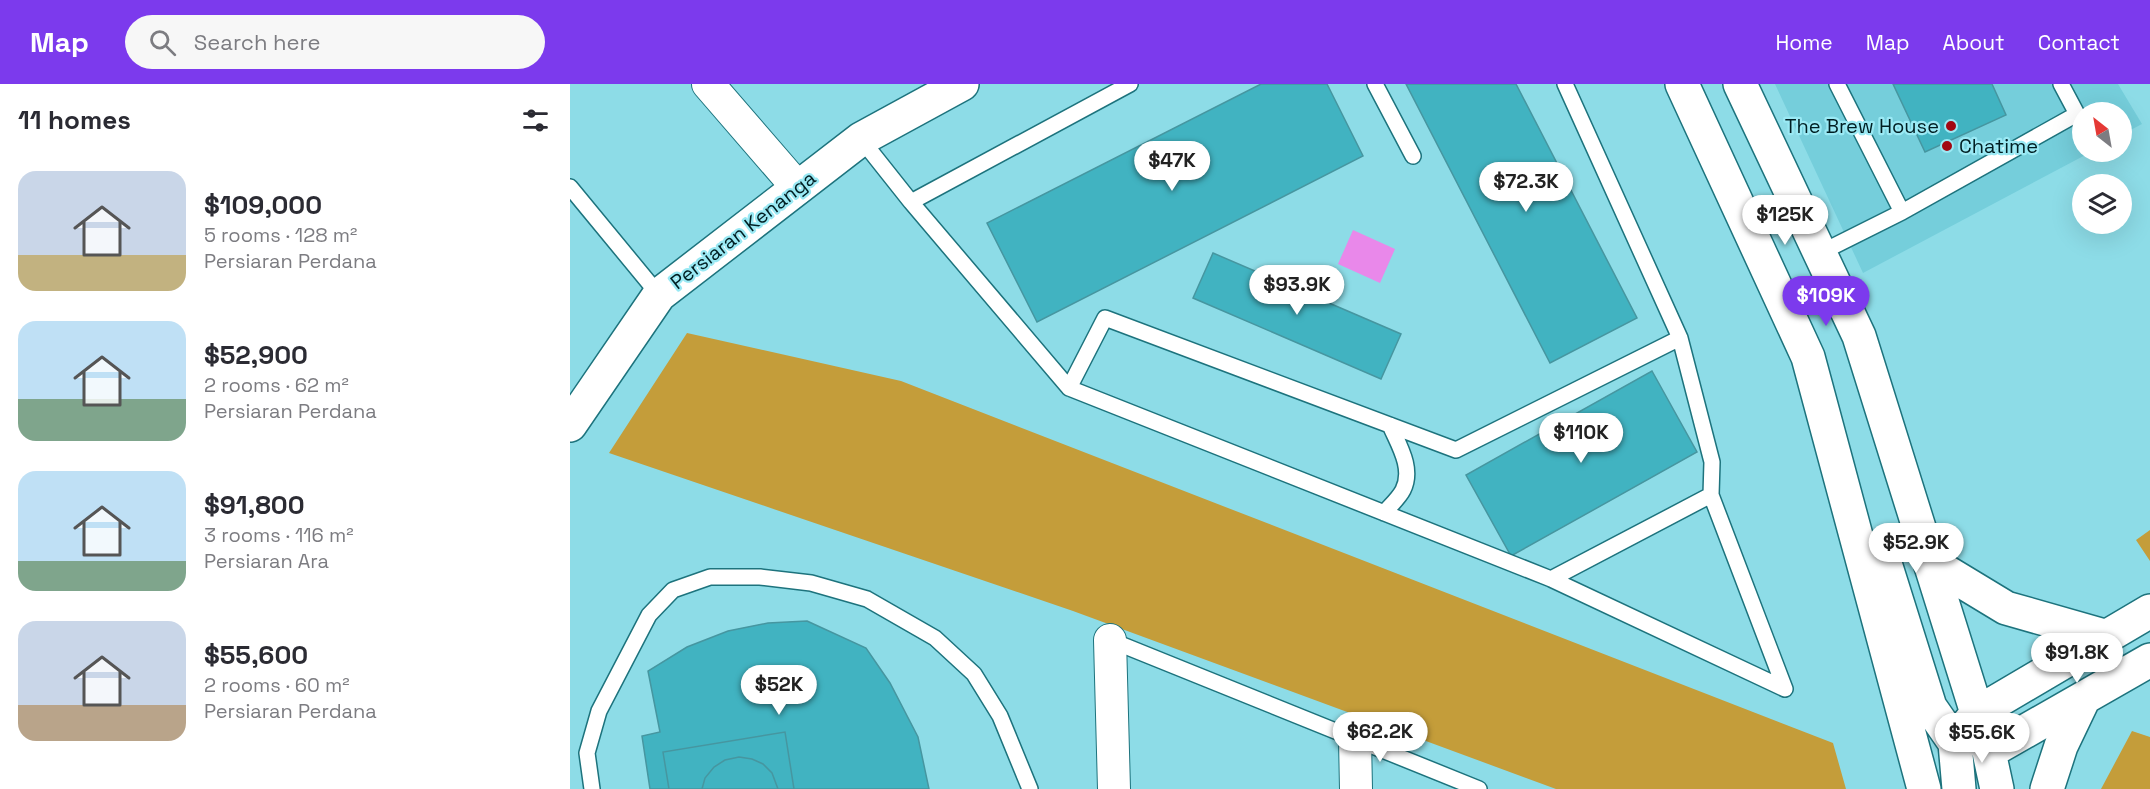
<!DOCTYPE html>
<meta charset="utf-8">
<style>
body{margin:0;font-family:"Space Grotesk",sans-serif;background:#f7f7f7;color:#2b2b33;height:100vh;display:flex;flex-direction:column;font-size:22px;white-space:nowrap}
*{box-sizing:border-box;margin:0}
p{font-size:20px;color:#7c7c81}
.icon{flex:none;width:33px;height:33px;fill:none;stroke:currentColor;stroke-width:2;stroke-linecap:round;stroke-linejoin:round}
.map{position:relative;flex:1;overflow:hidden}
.details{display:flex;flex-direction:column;background:#fff;width:570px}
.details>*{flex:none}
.needle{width:39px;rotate:329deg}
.controls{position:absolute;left:1502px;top:18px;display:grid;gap:12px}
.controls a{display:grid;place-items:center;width:60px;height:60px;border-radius:50%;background:#fff;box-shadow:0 6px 24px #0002;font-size:30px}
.price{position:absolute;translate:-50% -51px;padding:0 14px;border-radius:21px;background:#fff;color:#222;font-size:20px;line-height:39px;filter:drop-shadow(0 2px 3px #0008)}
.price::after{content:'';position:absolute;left:50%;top:36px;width:18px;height:14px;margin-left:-9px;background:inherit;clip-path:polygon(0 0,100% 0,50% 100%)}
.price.active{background:#7c3aed;color:#fff}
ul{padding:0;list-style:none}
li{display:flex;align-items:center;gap:18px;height:150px;padding:0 18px}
li span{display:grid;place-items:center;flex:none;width:168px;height:120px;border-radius:18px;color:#555}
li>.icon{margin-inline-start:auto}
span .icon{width:72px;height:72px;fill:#fffc;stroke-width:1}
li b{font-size:26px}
h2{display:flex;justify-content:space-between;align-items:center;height:72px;padding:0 18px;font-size:26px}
header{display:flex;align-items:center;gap:36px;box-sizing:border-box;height:84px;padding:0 30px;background:#7c3aed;color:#fff}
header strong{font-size:28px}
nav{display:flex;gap:33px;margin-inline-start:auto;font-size:21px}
.search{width:420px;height:54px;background:#f7f7f7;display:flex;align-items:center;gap:15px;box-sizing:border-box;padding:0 21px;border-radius:33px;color:#7c7c81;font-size:22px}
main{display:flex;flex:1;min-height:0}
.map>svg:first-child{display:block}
.built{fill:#75cedb}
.green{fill:#c49d3a}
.water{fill:#e988ea}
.building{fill:#41b3c1;stroke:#4696a0;stroke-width:1.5}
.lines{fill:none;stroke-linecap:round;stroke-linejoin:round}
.service-casing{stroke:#1d737d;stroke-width:18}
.minor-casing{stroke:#1d737d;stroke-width:34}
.tertiary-casing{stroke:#1d737d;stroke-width:36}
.secondary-casing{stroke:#1d737d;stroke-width:36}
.service{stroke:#fff;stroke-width:15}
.minor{stroke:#fff;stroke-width:32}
.tertiary{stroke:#fff;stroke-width:33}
.secondary{stroke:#fff;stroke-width:33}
.poi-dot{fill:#a20812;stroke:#9ae9f4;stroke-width:2}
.labels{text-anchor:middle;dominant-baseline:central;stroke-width:4.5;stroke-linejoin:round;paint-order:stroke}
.poi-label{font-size:20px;fill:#001e22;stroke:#9ae9f4;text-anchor:end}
.street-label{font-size:20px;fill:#001e22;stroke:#9ae9f4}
</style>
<header>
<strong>Map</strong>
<div class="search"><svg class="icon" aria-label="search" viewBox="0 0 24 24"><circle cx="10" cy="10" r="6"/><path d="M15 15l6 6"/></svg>Search here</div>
<nav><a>Home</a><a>Map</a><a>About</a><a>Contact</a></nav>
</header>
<main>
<section class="details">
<h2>11 homes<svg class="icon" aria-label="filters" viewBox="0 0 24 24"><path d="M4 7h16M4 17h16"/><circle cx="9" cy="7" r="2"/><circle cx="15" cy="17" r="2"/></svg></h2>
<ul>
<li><span style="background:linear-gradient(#c9d6e8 70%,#c2b280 0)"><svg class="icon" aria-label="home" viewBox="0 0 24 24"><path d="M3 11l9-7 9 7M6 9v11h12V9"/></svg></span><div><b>$109,000</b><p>5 rooms · 128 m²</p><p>Persiaran Perdana</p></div></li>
<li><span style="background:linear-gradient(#bfe0f5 65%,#7fa58c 0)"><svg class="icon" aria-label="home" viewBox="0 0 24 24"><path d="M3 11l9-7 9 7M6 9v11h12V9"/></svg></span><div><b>$52,900</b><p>2 rooms · 62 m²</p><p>Persiaran Perdana</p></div></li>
<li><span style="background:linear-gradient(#bfe0f5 75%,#7fa58c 0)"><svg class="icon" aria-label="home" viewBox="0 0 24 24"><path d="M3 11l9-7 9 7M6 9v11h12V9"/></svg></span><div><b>$91,800</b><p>3 rooms · 116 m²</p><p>Persiaran Ara</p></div></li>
<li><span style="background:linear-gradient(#c9d6e8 70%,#b9a48a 0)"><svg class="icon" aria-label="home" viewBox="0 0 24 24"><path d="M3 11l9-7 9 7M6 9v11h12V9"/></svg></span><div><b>$55,600</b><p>2 rooms · 60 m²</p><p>Persiaran Perdana</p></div></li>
</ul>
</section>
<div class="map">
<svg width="1580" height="705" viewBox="0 0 1580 705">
<rect width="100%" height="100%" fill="#8ddce7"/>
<path class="built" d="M1205 0H1548L1572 40 1551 51V28H1512V68H1521L1293 189Z"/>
<path class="green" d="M117 249 331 297 1263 659 1276 705H986L503 527 39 369Z
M1580 446V477L1566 456Z
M1562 647 1580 653V705H1531Z"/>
<path class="water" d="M783 146 825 165 810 199 768 180Z"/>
<path class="building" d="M691 0H757L793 72 467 238 417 139Z
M836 0H946L1067 234 980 279Z
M1323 0H1422L1436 31 1355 68Z
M643 169 831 250 811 295 623 214Z
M1082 287 1127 368 941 472 896 391Z
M237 537 296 564 320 599 348 653 359 705H80L72 652 90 648 78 587 117 563 158 547 198 539Z
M215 648 224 705H99L93 668Z
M169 673 182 675 193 680 202 689 208 705H132L135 694 144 683 155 676Z"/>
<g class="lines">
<g class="service-casing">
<path id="service" d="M805 0 843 72
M1267 0 1332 128
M291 55 341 118 499 304 981 495 1215 605 1141 411 1142 378 1110 254 995 0
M0 103 89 211
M341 118 560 0
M1250 169 1332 128 1507 30 1491 0
M499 304 535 234 886 366 1110 254
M814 429C820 422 829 414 833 406 844 384 828 360 820 341
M981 495 1141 411
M540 556 909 705
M22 705 17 669 29 627 79 531 103 506 140 493H190L241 499 297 515 365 554 404 590 430 632 460 705"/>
</g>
<g class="minor-casing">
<path id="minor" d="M138 0 228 104
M540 556 544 705
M785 655 786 705"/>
</g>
<g class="tertiary-casing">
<path id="tertiary" d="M0 341 89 211 291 55 392 0"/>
</g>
<g class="secondary-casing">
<path id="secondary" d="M1112 0 1238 273 1354 705
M1170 0 1289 252 1407 629 1419 668 1427 705
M1313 473 1360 623 1385 659 1389 705
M1360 478 1436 524 1538 553
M1395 644 1407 629 1580 527
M1419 668 1580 576
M1477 705 1491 662 1513 616"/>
</g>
<use href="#service" class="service"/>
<use href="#minor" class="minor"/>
<use href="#tertiary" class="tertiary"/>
<use href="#secondary" class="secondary"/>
</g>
<g class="poi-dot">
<circle cx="1381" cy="42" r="6"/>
<circle cx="1377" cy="62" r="6"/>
</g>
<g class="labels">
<g class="poi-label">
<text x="1369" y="42">The Brew House</text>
<text x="1389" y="62" text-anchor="start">Chatime</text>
</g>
<g class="street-label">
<text transform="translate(173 146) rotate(-38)">Persiaran Kenanga</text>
</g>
</g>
</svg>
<div class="controls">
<a><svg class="needle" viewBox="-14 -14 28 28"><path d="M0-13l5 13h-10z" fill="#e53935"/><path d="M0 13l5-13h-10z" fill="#7c7c81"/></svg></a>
<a><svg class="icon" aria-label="layers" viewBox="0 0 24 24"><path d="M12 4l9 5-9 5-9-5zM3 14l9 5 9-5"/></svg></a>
</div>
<b class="price" style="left:602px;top:108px">$47K</b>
<b class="price" style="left:956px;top:129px">$72.3K</b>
<b class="price" style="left:1215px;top:162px">$125K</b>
<b class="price" style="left:727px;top:232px">$93.9K</b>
<b class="price active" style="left:1256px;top:243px">$109K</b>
<b class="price" style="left:1011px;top:380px">$110K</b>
<b class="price" style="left:1346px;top:490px">$52.9K</b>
<b class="price" style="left:1507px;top:600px">$91.8K</b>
<b class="price" style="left:209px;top:632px">$52K</b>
<b class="price" style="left:810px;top:679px">$62.2K</b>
<b class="price" style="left:1412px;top:680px">$55.6K</b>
</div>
</main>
